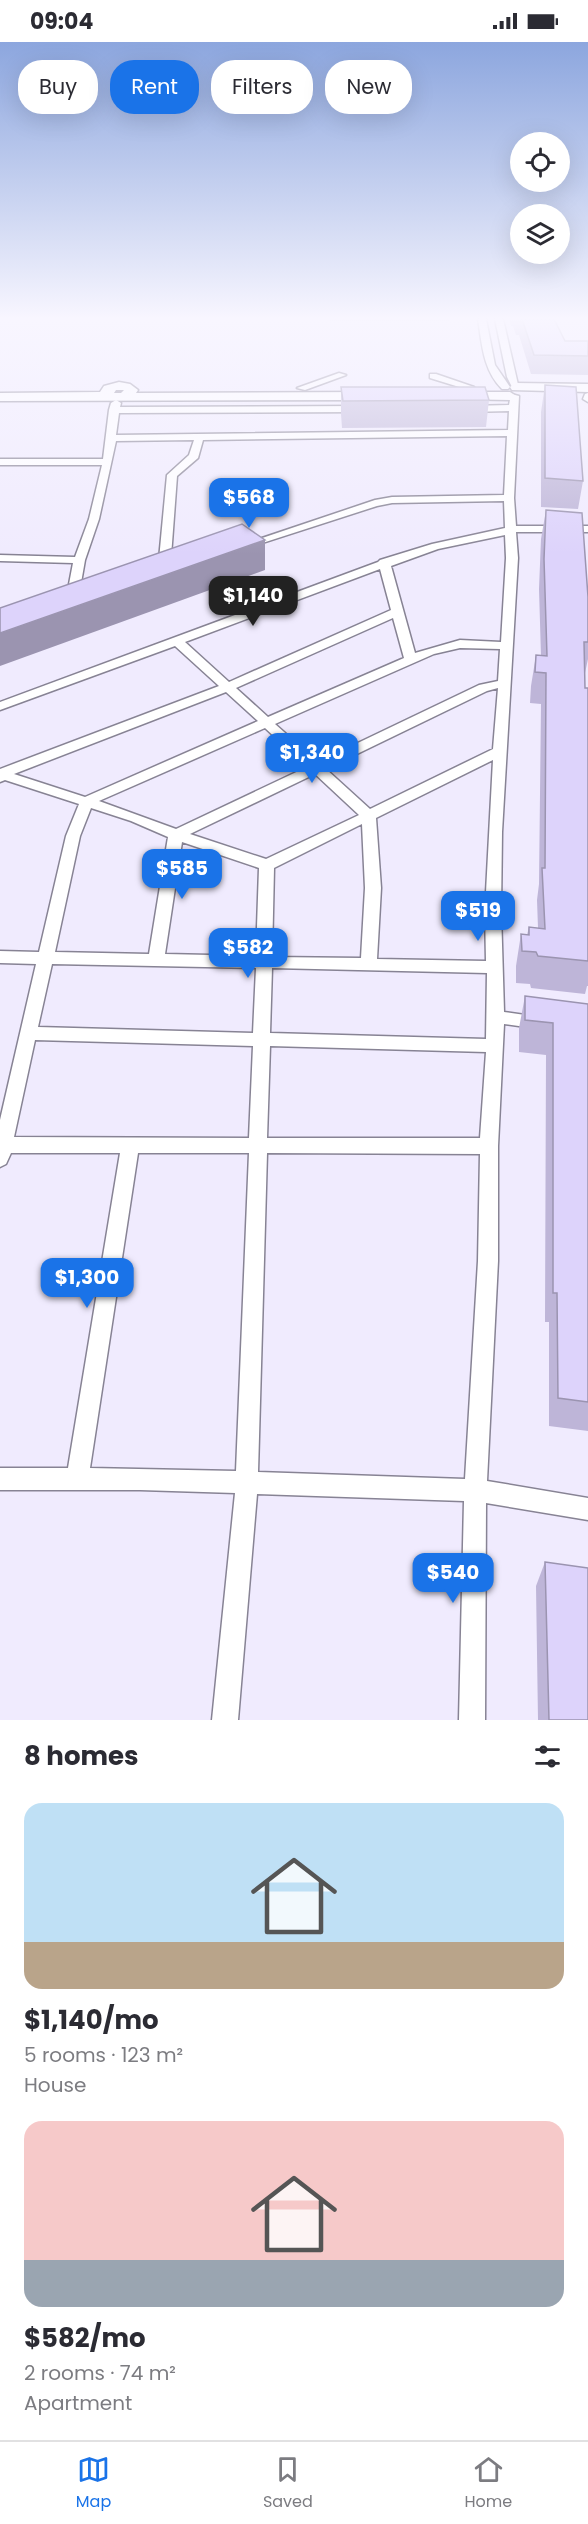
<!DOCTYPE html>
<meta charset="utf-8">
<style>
body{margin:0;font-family:Poppins,sans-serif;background:#f2f2f3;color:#2b2b33;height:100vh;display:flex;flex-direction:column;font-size:22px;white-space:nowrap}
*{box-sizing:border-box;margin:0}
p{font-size:20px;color:#7c7c81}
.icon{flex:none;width:33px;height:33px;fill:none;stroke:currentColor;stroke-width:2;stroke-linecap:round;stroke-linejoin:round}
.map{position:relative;height:1678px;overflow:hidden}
.details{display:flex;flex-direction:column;background:#fff;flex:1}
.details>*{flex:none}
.banner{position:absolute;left:18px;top:18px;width:552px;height:54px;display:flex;gap:12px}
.tools{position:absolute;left:510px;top:90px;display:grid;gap:12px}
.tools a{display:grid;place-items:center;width:60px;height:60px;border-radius:50%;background:#fff;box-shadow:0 6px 24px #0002;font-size:30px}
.price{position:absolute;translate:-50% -51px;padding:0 14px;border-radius:12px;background:#1a73e8;color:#fff;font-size:20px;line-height:39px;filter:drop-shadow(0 2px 3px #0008)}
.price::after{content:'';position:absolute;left:50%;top:36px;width:18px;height:14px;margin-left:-9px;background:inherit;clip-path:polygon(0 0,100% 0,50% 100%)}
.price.current{background:#222;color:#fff}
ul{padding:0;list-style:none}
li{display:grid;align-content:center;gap:12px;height:318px;padding:0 24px}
li span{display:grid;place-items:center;height:186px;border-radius:18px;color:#555}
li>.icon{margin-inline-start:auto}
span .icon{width:108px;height:108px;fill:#fffc;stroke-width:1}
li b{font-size:26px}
h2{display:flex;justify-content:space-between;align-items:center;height:72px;padding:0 24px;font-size:26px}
.tag{padding:0 21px;border-radius:24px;background:#fff;box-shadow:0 6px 24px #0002;font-size:21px;line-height:54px}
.tag.current{background:#1a73e8;color:#fff}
.status{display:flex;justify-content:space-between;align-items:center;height:42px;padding:0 30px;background:#fff;direction:ltr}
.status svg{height:16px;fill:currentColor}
.dock{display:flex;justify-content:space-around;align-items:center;height:84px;border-top:2px solid #e1e1e2;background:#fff;font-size:16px;color:#7c7c81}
.dock a{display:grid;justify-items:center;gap:3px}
.dock .current{color:#1a73e8}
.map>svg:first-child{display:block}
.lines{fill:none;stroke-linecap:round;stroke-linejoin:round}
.street-casing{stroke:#878394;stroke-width:3}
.secondary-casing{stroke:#878394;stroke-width:3}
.street{fill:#fff;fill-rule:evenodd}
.secondary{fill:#fff;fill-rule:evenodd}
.wall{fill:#beb5d8}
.shaded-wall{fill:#9b94b0}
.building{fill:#ddd3fb;stroke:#9b94b0;stroke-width:1.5}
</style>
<div class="status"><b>09:04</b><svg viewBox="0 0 49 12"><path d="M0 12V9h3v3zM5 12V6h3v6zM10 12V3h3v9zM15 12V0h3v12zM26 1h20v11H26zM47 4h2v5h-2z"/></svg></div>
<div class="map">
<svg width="588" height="1678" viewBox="0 0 588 1678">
<rect width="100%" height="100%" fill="#f0ebfe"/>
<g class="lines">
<g class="street-casing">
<path id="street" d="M478 277H486L495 323 510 345 508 347H502C483 328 482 302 478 277Z
M495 277H503L519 347H513L507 335Z
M339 331 346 333 305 348 297 346Z
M430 332H436L474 345 469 348 430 336Z
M588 351V360L583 357 585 352Z
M511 352 519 354 514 456 516 484H588V490H516L518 516 502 790 501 869 504 970 546 976 548 981 546 986 540 987 504 982 498 1104V1219L487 1439 588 1456V1478L486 1461 485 1678H459L464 1459 257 1452 238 1678H212L235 1451 140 1448H0V1426H68L120 1111H11L6 1122 0 1125V1078L36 922 0 921V909L39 910 66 794 79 762 5 738 0 740V727L219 644 175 604 0 668V660L378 520 380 518 432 502 505 486 504 459 392 461 377 464 247 506H239L238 504 375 458 392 455 504 453 507 394 203 398 198 416 177 434 170 528 164 531 158 528 167 433 189 413 194 398 116 399 99 477 85 518 78 558 72 561 66 558 73 521 0 519V513L75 515 89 477 102 423H0V417H103L109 368 111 361 116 358 121 361 120 365 361 364 366 367 361 370 119 371 116 393 508 388 509 369 469 370 464 367 469 364 509 363ZM505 493 506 516 501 600 460 598 415 611 391 524 438 507ZM380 527 391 568 229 640 185 600ZM393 576 404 616 268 675 236 646ZM460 606 500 607 498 639 479 643 318 720 275 682 434 612ZM498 646 493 707 370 767 326 727 487 649ZM226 650 258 679 85 755 14 732ZM265 686 307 725 176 787 99 759ZM493 718 485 869 486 919 377 917 381 846 376 776ZM315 732 359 773 266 817 190 792ZM91 766 131 779 168 795 149 912 55 910 80 794ZM362 782 365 846 361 916 272 915 274 826ZM182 800 259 826 256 914 165 912ZM52 922 256 926 253 991 38 985ZM272 926 487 931 486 997 270 991ZM35 998 253 1004 249 1096 14 1095ZM270 1004 486 1010 480 1096H267ZM138 1111H249L236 1429 90 1426ZM267 1111 480 1112 478 1219 465 1437 258 1430Z"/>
</g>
<g class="secondary-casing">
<path id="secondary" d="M119 340 130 342 138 348 136 351 368 350 374 354 368 358 0 359V351L100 350 104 344ZM116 348H124L121 351H114Z
M516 341 588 342V350L512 348 510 345Z
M459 350H510L516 354 510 358 454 357 453 354 454 351Z"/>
</g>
<use href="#street" class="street"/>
<use href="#secondary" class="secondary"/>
</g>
<path class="wall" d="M329 277H449V279H330Z
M509 277H554L565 299H588V333L531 332 519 293H516L513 284H511Z
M545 343 583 439 578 467 541 465V370Z
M341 345 489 358 486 385 342 386 341 372Z
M546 468 588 555V617L585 631H584L585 646H588V944H587L585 952 531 946 530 942 516 941V924L521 892 527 893 529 885 538 886 537 858 539 842 541 662 530 661 531 644 536 613 541 614 539 547 541 497Z
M525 954 588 962V1389L549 1384V1280H545L546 1013 519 1010V986Z
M545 1520 588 1678H538L536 1544Z"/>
<path class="shaded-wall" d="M265 498V528L0 624V591Z"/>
<path class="building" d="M522 277H554L565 299H588V314L534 313Z
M545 343 576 345 583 439 545 436Z
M341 345H485L489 358 343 359Z
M546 468 582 471 588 555V600H584L585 646H588V919L538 914 536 910 522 909 521 892 529 893V885L545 887 542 826H545L546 631 535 630 536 613 547 614 544 517Z
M242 482 265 498 0 591V566Z
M525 954 588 962V1360L558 1356 557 1251H553V981L525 978Z
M545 1520 588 1526V1678H549Z"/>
<linearGradient id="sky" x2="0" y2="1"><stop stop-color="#8ca6de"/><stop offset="0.54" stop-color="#f8f6ff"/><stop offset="1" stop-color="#f8f6ff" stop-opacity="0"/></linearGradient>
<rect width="588" height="512" fill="url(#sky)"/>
</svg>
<div class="tools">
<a><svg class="icon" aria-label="locate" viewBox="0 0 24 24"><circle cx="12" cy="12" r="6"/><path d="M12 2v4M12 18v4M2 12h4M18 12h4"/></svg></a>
<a><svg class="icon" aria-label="layers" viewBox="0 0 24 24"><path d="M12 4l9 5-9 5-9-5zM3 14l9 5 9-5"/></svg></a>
</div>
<b class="price" style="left:249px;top:487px">$568</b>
<b class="price current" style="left:253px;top:585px">$1,140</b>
<b class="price" style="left:312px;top:742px">$1,340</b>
<b class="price" style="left:182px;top:858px">$585</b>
<b class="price" style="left:478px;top:900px">$519</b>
<b class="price" style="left:248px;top:937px">$582</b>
<b class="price" style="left:87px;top:1267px">$1,300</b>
<b class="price" style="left:453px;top:1562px">$540</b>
<div class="banner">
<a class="tag">Buy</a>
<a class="tag current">Rent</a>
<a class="tag">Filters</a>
<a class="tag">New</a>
</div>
</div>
<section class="details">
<h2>8 homes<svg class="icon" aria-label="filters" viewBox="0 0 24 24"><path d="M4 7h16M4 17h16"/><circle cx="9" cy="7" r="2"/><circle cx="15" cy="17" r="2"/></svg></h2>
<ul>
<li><span style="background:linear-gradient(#bfe0f5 75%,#b9a48a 0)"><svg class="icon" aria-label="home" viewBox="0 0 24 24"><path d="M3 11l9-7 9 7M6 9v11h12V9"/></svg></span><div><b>$1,140/mo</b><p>5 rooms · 123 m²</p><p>House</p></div></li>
<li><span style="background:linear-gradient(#f6c9c9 75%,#9aa5b1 0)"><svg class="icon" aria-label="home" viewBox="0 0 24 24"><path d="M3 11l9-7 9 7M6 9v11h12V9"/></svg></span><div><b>$582/mo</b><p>2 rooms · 74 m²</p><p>Apartment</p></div></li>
</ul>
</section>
<nav class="dock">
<a class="current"><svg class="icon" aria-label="map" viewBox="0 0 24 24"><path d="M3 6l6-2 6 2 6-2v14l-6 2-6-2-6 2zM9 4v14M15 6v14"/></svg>Map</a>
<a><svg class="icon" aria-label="saved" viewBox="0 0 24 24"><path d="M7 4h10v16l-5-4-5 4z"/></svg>Saved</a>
<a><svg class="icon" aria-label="home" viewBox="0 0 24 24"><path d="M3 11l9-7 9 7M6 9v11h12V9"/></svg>Home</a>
</nav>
